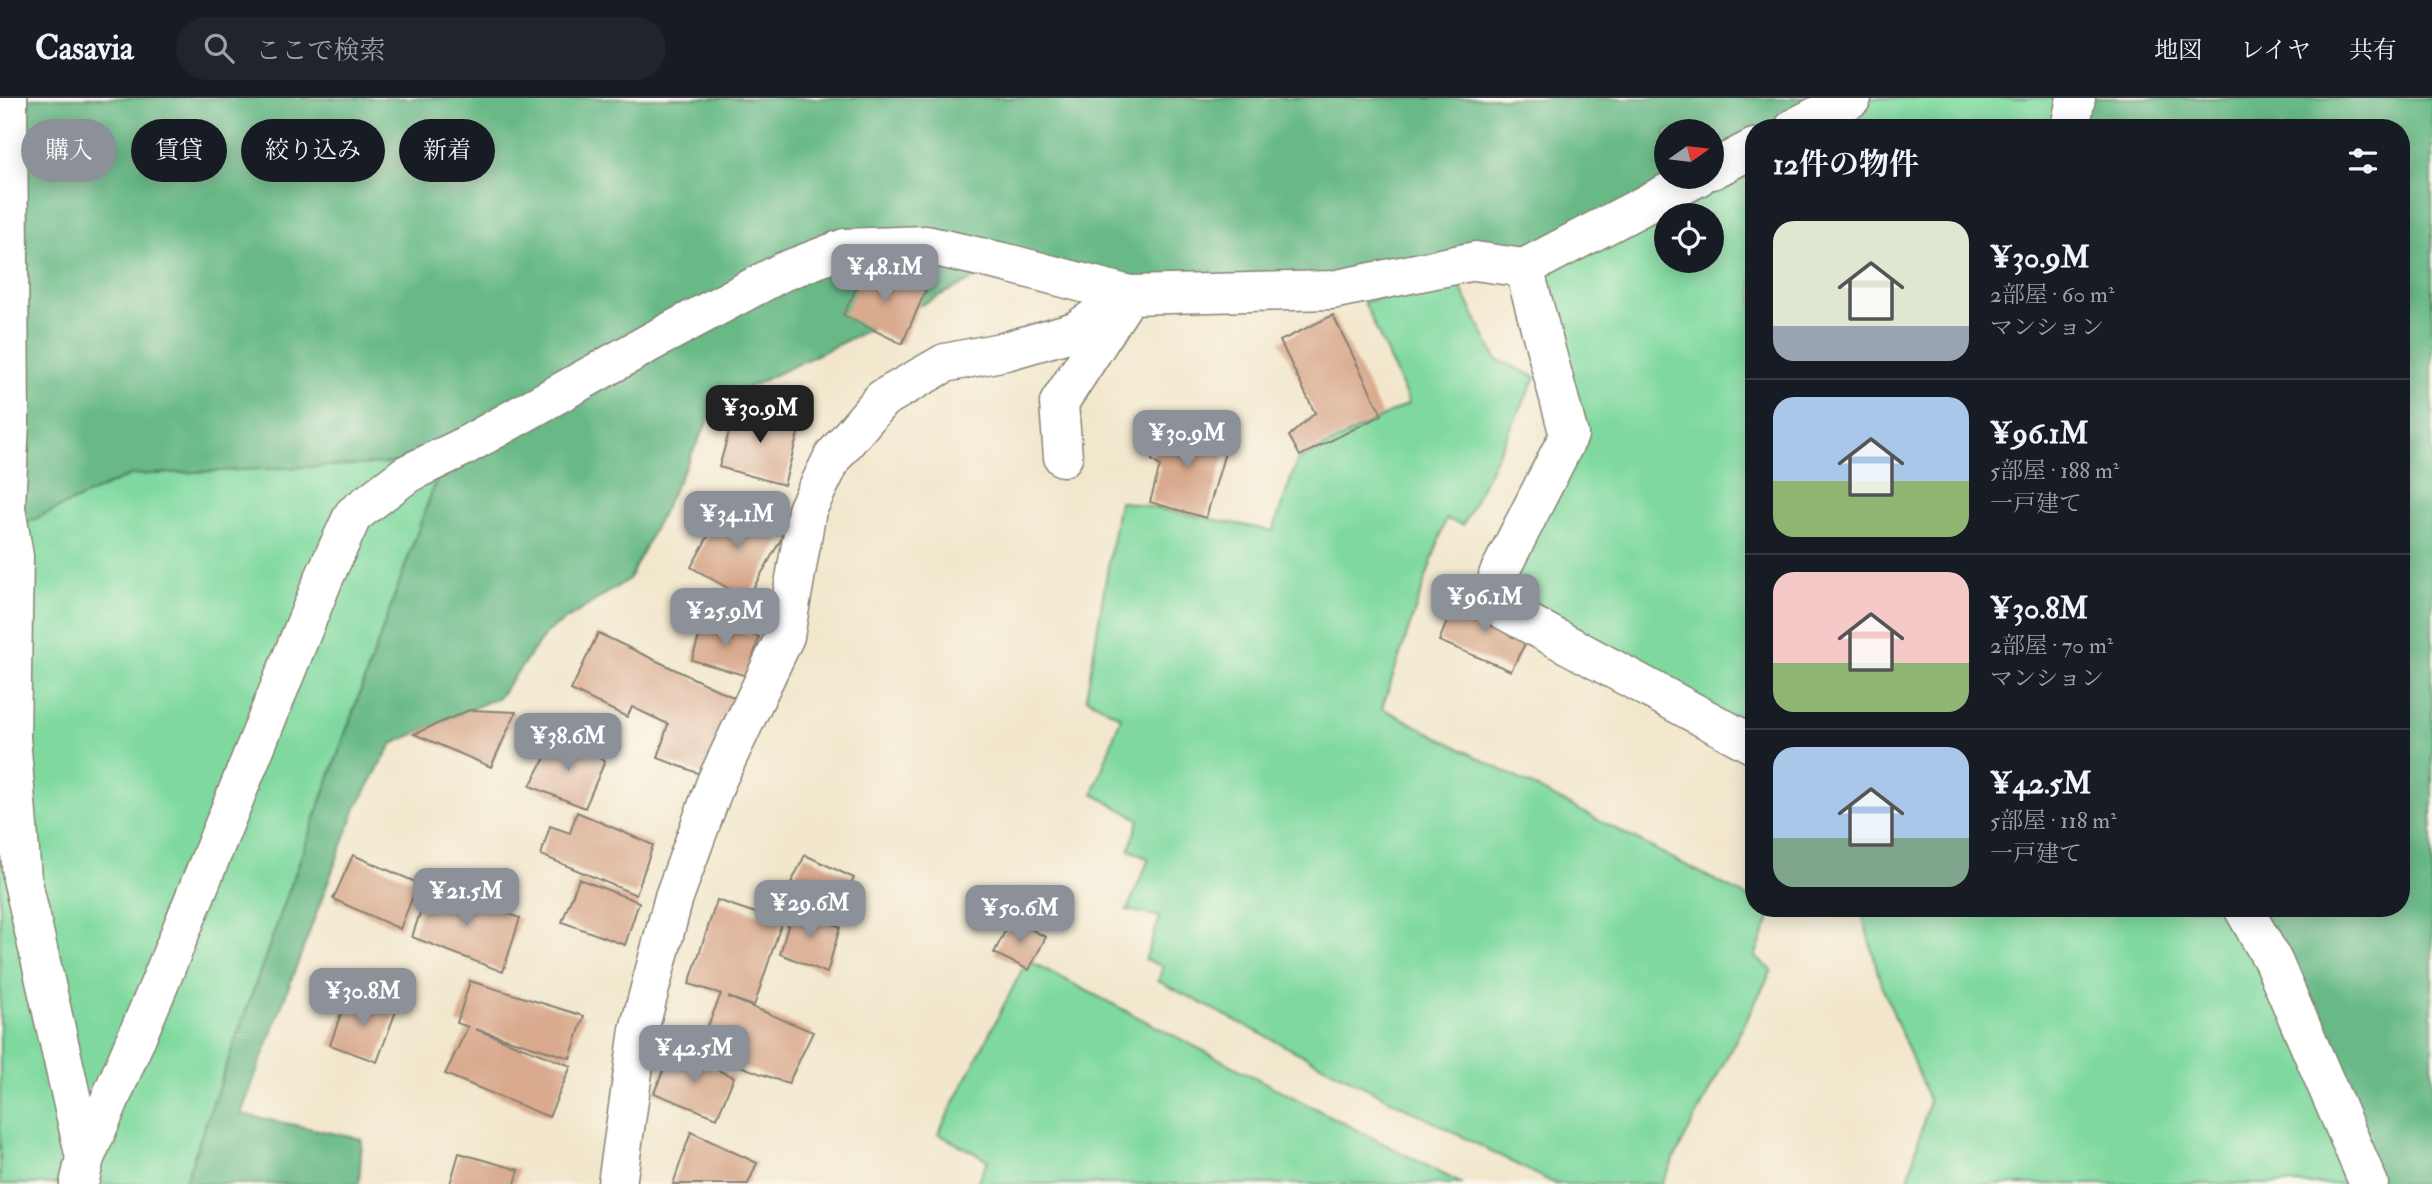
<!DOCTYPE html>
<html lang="ja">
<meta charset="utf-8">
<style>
body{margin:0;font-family:"IM FELL Double Pica","Noto Serif JP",serif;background:#20242c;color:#f1f3f6;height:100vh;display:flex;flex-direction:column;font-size:26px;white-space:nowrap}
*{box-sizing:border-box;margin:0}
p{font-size:23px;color:#9ea1a6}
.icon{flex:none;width:38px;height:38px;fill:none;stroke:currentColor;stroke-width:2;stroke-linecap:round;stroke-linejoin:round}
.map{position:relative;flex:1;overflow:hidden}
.side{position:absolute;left:1745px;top:21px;width:665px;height:798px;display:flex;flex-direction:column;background:#171b24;border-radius:28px;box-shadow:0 4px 18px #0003}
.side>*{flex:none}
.guide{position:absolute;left:21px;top:21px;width:665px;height:63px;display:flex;gap:14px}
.needle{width:46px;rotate:76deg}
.buttons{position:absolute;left:1654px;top:21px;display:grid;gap:14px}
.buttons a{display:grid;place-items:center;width:70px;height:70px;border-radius:50%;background:#171b24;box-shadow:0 4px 18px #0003;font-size:35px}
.price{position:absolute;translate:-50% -60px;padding:0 16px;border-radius:14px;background:#8c9099;color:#fff;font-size:23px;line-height:46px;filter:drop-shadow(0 2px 4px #0008)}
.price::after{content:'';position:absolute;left:50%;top:42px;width:21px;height:16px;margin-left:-10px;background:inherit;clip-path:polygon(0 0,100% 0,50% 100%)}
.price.selected{background:#222;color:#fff}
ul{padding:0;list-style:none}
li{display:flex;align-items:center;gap:21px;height:175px;padding:0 28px}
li+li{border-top:2px solid #363941}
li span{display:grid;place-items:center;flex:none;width:196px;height:140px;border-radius:21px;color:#555}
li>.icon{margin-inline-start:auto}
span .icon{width:84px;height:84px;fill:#fffc;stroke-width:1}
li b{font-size:30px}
h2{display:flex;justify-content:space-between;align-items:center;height:84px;padding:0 28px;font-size:30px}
.tag{padding:0 24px;border-radius:32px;background:#171b24;box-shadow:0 4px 18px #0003;font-size:24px;line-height:63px}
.tag.selected{background:#8c9099;color:#fff}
header{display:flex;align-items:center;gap:42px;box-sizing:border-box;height:98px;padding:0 35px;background:#171b24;border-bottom:2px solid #363941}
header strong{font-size:33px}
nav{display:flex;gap:38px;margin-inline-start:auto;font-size:24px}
.search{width:490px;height:63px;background:#20242c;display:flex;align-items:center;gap:18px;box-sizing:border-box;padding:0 24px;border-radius:38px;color:#9ea1a6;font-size:26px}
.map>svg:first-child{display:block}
.green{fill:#7fd99f;stroke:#4e7a5e;stroke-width:2;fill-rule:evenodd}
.forest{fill:#67b986;stroke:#426a51;stroke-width:2}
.building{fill:#d9aa8e}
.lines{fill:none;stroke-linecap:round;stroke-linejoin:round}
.minor-casing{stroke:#878274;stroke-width:41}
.minor{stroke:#fff;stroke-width:38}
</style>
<header>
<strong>Casavia</strong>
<div class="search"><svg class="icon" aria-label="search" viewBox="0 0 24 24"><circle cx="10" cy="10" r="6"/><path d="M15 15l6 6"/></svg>ここで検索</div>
<nav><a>地図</a><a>レイヤ</a><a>共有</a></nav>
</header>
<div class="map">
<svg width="2432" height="1086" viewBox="0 0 2432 1086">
<rect width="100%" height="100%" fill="#fbf7ec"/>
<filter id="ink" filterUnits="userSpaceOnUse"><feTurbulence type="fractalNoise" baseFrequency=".0143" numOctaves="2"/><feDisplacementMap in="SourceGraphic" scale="14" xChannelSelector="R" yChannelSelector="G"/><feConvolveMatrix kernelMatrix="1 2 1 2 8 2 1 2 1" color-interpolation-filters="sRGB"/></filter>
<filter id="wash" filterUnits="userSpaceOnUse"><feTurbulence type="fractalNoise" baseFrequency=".00686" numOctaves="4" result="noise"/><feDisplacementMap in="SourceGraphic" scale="28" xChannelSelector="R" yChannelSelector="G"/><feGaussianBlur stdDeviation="1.57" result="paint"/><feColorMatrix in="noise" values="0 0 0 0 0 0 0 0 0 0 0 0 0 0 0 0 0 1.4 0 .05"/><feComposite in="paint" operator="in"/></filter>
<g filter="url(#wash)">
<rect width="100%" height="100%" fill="#f2e7cc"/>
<path class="green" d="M1852 0H2069V30H1794Z
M1753 50V647L1502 511 1569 337 1524 170ZM1666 117H1712V163H1666Z
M1458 184 1496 261 1536 279 1463 427 1446 421 1382 610 1753 802 1754 810 1773 812 1755 859 1772 872 1661 1086H1555L1158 883 1163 868 1145 862 1160 819 1127 812 1149 761 1129 752 1139 721 1093 696 1121 619 1086 600 1119 403 1273 433 1297 363 1409 305 1364 204Z
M443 362 184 1086H0V437L130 377Z
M1861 810H2244L2369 1086H1907L1929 1002 1880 883Z
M1027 862 1462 1086H976L988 1062 938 1036Z"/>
<path class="forest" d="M0 0H1852L1794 30H1754L1753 50 1712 72V33H1666V79L1567 146 1235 194 1007 165 717 305 629 481 547 534 499 599 392 646 356 710 241 1016 362 1041 359 1086H184L443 363 130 377 0 437Z
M2071 0H2432V1086H2369L2243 810H2401V30H2069Z"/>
<g id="blocks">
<path class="building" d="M868 167 926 192 902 246 843 217Z
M1333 217 1382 317 1300 358 1289 338 1315 315 1280 243Z
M737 306 801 325 784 387 719 369Z
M1162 325 1228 344 1206 420 1150 404 1160 368 1152 362Z
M726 406 783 438 747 501 691 469Z
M1457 499 1532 532 1511 573 1439 543Z
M704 522 759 539 747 578 692 562Z
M598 535 739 602 703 677 658 660 668 626 632 609 627 619 571 592Z
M469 612 516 614 491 669 414 636Z
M556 639 605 663 585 710 530 688Z
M577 714 653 747 636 797 541 757 550 728 570 735Z
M353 757 418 785 400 831 333 801Z
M805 757 854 780 841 809 791 785Z
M579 781 639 804 625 847 562 824Z
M429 788 520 820 503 874 412 839Z
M717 802 782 824 754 908 728 899 813 934 788 986 698 952 721 896 689 886Z
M794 807 840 829 827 875 780 856Z
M1011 821 1046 839 1029 872 994 855Z
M470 883 584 918 570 960 475 931 571 968 549 1019 445 976 468 929 457 925Z
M348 896 396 913 377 964 330 947Z
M671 953 734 979 717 1020 654 995Z
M691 1034 757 1065 748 1086H673Z
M459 1055 519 1072 515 1086H450Z"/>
</g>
</g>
<g filter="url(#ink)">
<use href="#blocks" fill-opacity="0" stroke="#878274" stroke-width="2"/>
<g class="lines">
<g class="minor-casing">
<path id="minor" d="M8 0 10 323 6 410 14 458 11 639 22 780 85 1060
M1794 30 1852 0
M2070 30 2076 0
M1712 72 1754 50
M1524 170 1569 337 1498 477 1502 511 1754 647
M1063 359 1059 305 1122 208
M2243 810 2273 863 2369 1086
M79 1086 85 1060 159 887 324 480 353 417 407 376 461 350 660 239 782 174 845 150 926 147 1007 165 1129 197 1332 192 1475 163 1524 170 1698 79
M617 1086 639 932 674 799 716 684 785 538 807 412 833 359 882 301 945 265 1006 253 1075 233 1129 197"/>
</g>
<use href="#minor" class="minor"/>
</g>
</g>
</svg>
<div class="buttons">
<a><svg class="needle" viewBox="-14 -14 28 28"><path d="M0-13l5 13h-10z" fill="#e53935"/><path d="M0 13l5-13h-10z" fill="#9ea1a6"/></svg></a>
<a><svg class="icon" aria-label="locate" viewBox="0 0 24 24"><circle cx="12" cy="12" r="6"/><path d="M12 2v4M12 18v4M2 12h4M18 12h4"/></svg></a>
</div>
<b class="price" style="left:885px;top:206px">¥48.1M</b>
<b class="price selected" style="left:760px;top:347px">¥30.9M</b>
<b class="price" style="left:1187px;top:372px">¥30.9M</b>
<b class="price" style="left:737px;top:453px">¥34.1M</b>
<b class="price" style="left:1485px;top:536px">¥96.1M</b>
<b class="price" style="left:725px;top:550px">¥25.9M</b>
<b class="price" style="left:568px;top:675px">¥38.6M</b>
<b class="price" style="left:466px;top:830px">¥21.5M</b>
<b class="price" style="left:810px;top:842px">¥29.6M</b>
<b class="price" style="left:1020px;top:847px">¥50.6M</b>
<b class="price" style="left:363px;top:930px">¥30.8M</b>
<b class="price" style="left:694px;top:987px">¥42.5M</b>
<div class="guide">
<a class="tag selected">購入</a>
<a class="tag">賃貸</a>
<a class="tag">絞り込み</a>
<a class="tag">新着</a>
</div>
<section class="side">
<h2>12件の物件<svg class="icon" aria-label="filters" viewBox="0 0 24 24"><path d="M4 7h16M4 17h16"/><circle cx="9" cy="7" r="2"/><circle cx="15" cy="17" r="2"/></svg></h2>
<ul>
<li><span style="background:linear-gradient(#dfe7d0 75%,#9aa5b1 0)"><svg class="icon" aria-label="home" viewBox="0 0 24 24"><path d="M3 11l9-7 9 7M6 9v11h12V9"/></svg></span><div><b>¥30.9M</b><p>2部屋 · 60 m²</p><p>マンション</p></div></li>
<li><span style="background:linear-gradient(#a9c7e8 60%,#8fb573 0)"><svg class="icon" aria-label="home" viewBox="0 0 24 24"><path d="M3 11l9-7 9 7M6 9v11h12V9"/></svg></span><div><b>¥96.1M</b><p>5部屋 · 188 m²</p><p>一戸建て</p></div></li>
<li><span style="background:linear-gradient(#f6c9c9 65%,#8fb573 0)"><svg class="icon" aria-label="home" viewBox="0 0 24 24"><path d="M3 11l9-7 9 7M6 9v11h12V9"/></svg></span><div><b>¥30.8M</b><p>2部屋 · 70 m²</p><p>マンション</p></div></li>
<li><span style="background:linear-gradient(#a9c7e8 65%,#7fa58c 0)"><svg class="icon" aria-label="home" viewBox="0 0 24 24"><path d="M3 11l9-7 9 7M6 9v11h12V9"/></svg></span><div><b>¥42.5M</b><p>5部屋 · 118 m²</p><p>一戸建て</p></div></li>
</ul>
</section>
</div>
